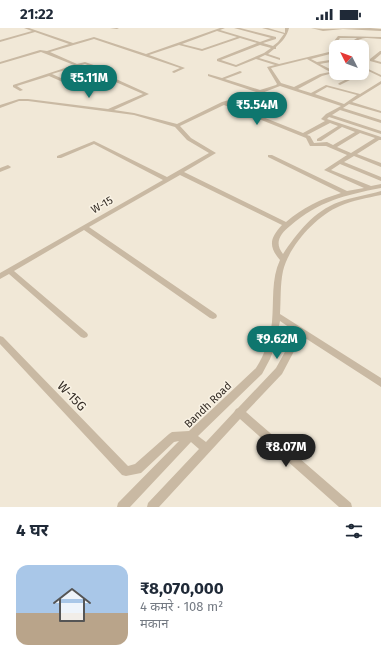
<!DOCTYPE html>
<html lang="hi">
<meta charset="utf-8">
<style>
body{margin:0;font-family:"Fira Sans","Noto Sans Devanagari",sans-serif;background:#f6f6f7;color:#1f2937;height:100vh;display:flex;flex-direction:column;font-size:15px;white-space:nowrap}
*{box-sizing:border-box;margin:0}
p{font-size:13px;color:#747a83}
.icon{flex:none;width:22px;height:22px;fill:none;stroke:currentColor;stroke-width:2;stroke-linecap:round;stroke-linejoin:round}
.map{position:relative;height:479px;overflow:hidden}
.side{display:flex;flex-direction:column;background:#fff;flex:1}
.side>*{flex:none}
.needle{width:26px;rotate:312deg}
.controls{position:absolute;left:329px;top:12px;display:grid;gap:8px}
.controls a{display:grid;place-items:center;width:40px;height:40px;border-radius:8px;background:#fff;box-shadow:0 2px 10px #0003;font-size:20px}
.price{position:absolute;translate:-50% -34px;padding:0 9px;border-radius:14px;background:#0f766e;color:#fff;font-size:13px;line-height:26px;filter:drop-shadow(0 1px 2px #0008)}
.price::after{content:'';position:absolute;left:50%;top:24px;width:12px;height:9px;margin-left:-6px;background:inherit;clip-path:polygon(0 0,100% 0,50% 100%)}
.price.on{background:#222;color:#fff}
ul{padding:0;list-style:none}
li{display:flex;align-items:center;gap:12px;height:100px;padding:0 16px}
li+li{border-top:1px solid #e0e1e3}
li span{display:grid;place-items:center;flex:none;width:112px;height:80px;border-radius:12px;color:#555}
li>.icon{margin-inline-start:auto}
span .icon{width:48px;height:48px;fill:#fffc;stroke-width:1}
li b{font-size:17px}
h2{display:flex;justify-content:space-between;align-items:center;height:48px;padding:0 16px;font-size:17px}
.status{display:flex;justify-content:space-between;align-items:center;height:28px;padding:0 20px;background:#fff;direction:ltr}
.status svg{height:11px;fill:currentColor}
.map>svg:first-child{display:block}
.lines{fill:none;stroke-linecap:round;stroke-linejoin:round}
.minor{fill:#c9b9a3;fill-rule:evenodd}
.labels{text-anchor:middle;dominant-baseline:central;stroke-width:3;stroke-linejoin:round;paint-order:stroke}
.street-label{font-size:11px;fill:#342c25;stroke:#f9f2e4}
.near-street-label{font-size:13px;fill:#342c25;stroke:#f9f2e4}
</style>
<div class="status"><b>21:22</b><svg viewBox="0 0 49 12"><path d="M0 12V9h3v3zM5 12V6h3v6zM10 12V3h3v9zM15 12V0h3v12zM26 1h20v11H26zM47 4h2v5h-2z"/></svg></div>
<div class="map">
<svg width="381" height="479" viewBox="0 0 381 479">
<rect width="100%" height="100%" fill="#f1e8d7"/>
<g class="lines">
<path class="minor" d="M24 0H29L73 15 94 9 146 26 220 0H225L220 2 260 14 271 10 234 0H240L276 9V11L263 15 273 18 278 14 284 6 262 0H268L285 5V0H289C287 8 282 14 276 19V21H274L268 26 280 30V32L265 27 259 30 279 36 333 23 330 18 338 8 381 9V11C375 11 366 9 361 11 351 14 352 19 339 19L348 16 357 10H340L334 18 336 22V26L334 25 311 31 317 34 336 31V33L320 36 336 44V45H339L348 50 358 45H362V44V46L340 57 338 56 339 55 345 52 333 45 322 48 298 61 311 65 326 57 360 66 381 53V56L352 74 381 83V85L349 76 343 80 381 92V95L340 82 332 87 381 103V106L329 89 327 91 381 109V112H379L357 126 381 135V139L354 128 344 134 381 149V153L340 136 331 142 371 158 381 156V160C345 167 319 173 290 198 280 206 274 215 283 226 297 205 314 183 339 174 352 169 367 167 381 163V167C367 170 353 172 340 178 316 188 289 218 283 243 280 257 281 272 280 286L381 350V359L302 308 282 346 246 384 351 475 352 479H339L240 391 159 479H147L148 475 199 421 191 414 130 479H117L118 475 179 413 174 414 141 445 126 448 122 447 0 316V308L3 309 128 438 135 436 169 406 172 404 189 403 256 340C265 326 270 311 272 294 274 273 271 251 280 232 268 218 270 210 282 197L180 147 89 199 216 286 217 288 216 290 213 291 210 290 84 202 14 243 87 305 88 307 87 309 84 310 81 309 9 246 0 251V245L163 152 94 116 61 130H57V128L94 113 167 149 209 125 187 112 175 99 134 87 28 73H19L0 80V77L19 71H28L108 81 143 66 102 48V43L85 36 52 46 83 60V62H81L49 48 17 58 23 62 20 63 13 59V57L74 37 41 24 0 36V34L40 22 47 23 69 16 35 4 0 14V12L32 3ZM217 3 237 9 202 21 182 16ZM240 10 257 15 217 31V33L236 39 256 31 275 37 267 39 277 56 276 57 260 62 225 51 241 45 242 44 240 43 222 50 208 46V48L256 64 222 74 177 96 134 85 114 82 149 66 105 46V41L85 34 77 36 50 24 94 11 180 40 173 43 172 44 174 45 185 40 149 27 179 17 202 23ZM260 17 271 20 264 25 236 37 221 32ZM307 31 330 44 320 46 294 59 281 55 271 40ZM280 58 341 78 326 86 321 91 325 93 303 105 228 75 262 65ZM327 59 357 67 344 76 315 66ZM224 77 306 110 310 118H326L347 127 324 142 364 160 347 163 272 127H268V129L341 165C321 171 302 180 286 194L184 144 216 125 191 110 180 98ZM330 95 338 98 317 111V113H321L342 99 355 104 333 117 327 114 314 115 310 108 307 107ZM360 105 375 110 351 125 337 119ZM280 293 296 304 276 340 238 380 236 381 234 384 206 414 198 408 262 346 270 331 275 318Z
M110 0H119L117 1Z
M311 0 323 1 370 0 381 1V3L343 1 323 3Z
M380 23H381V26L374 32 381 34V36L370 33V31Z
M362 38 381 47V49L362 40Z
M8 137 11 139 10 140 0 144V140Z"/>
</g>
<g class="labels">
<g class="street-label">
<text transform="translate(102 177) rotate(-30)">W-15</text>
<text transform="translate(208 377) rotate(-44)">Bandh Road</text>
</g>
<g class="near-street-label">
<text transform="translate(72 368) rotate(46)">W-15G</text>
</g>
</g>
</svg>
<div class="controls">
<a><svg class="needle" viewBox="-14 -14 28 28"><path d="M0-13l5 13h-10z" fill="#e53935"/><path d="M0 13l5-13h-10z" fill="#747a83"/></svg></a>
</div>
<b class="price" style="left:89px;top:71px">₹5.11M</b>
<b class="price" style="left:257px;top:98px">₹5.54M</b>
<b class="price" style="left:277px;top:332px">₹9.62M</b>
<b class="price on" style="left:286px;top:440px">₹8.07M</b>
</div>
<section class="side">
<h2>4 घर<svg class="icon" aria-label="filters" viewBox="0 0 24 24"><path d="M4 7h16M4 17h16"/><circle cx="9" cy="7" r="2"/><circle cx="15" cy="17" r="2"/></svg></h2>
<ul>
<li><span style="background:linear-gradient(#a9c7e8 60%,#b9a48a 0)"><svg class="icon" aria-label="home" viewBox="0 0 24 24"><path d="M3 11l9-7 9 7M6 9v11h12V9"/></svg></span><div><b>₹8,070,000</b><p>4 कमरे · 108 m²</p><p>मकान</p></div></li>
</ul>
</section>
